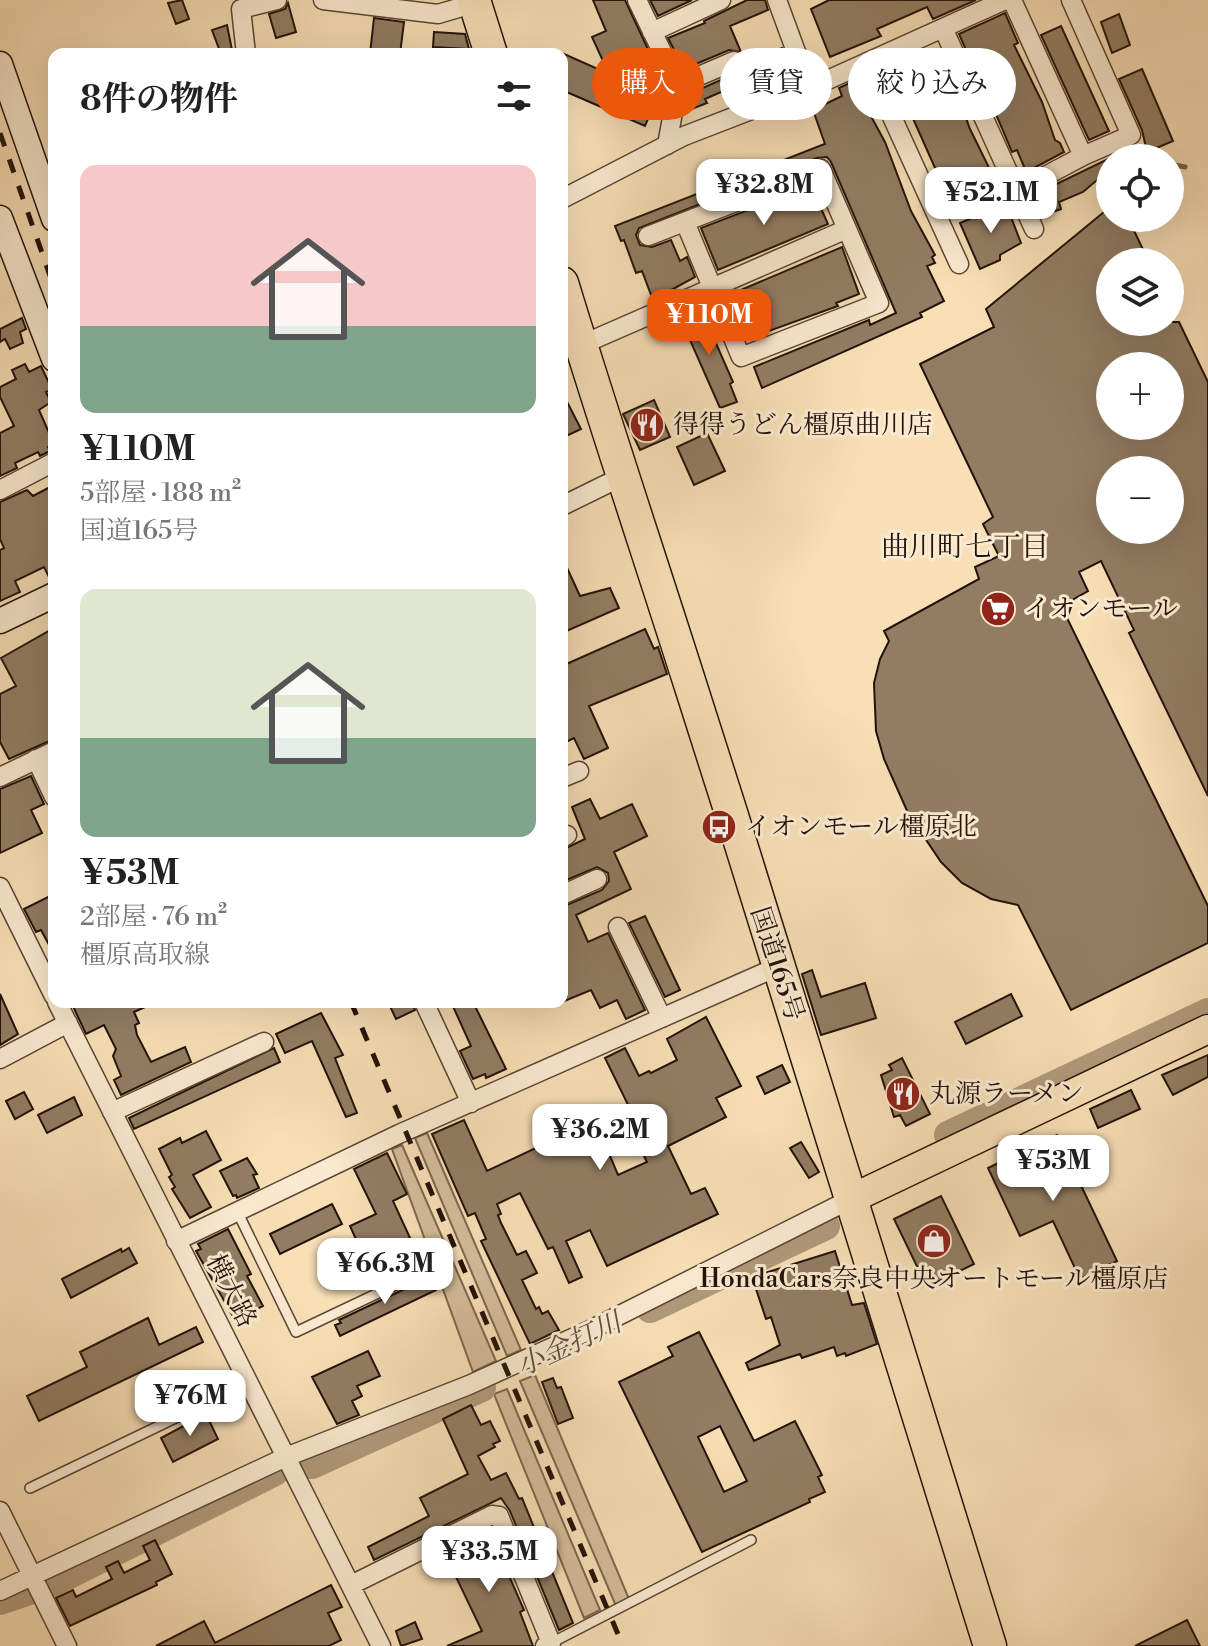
<!DOCTYPE html>
<html lang="ja">
<meta charset="utf-8">
<style>
body{margin:0;font-family:"Libre Bodoni","Noto Serif JP",serif;background:#f2f2f2;color:#222;height:100vh;display:flex;flex-direction:column;font-size:30px;white-space:nowrap}
*{box-sizing:border-box;margin:0}
p{font-size:26px;color:#767676}
.icon{flex:none;width:44px;height:44px;fill:none;stroke:currentColor;stroke-width:2;stroke-linecap:round;stroke-linejoin:round}
.map{position:relative;flex:1;overflow:hidden}
.side{position:absolute;left:48px;top:48px;width:520px;height:960px;display:flex;flex-direction:column;background:#fff;border-radius:16px;box-shadow:0 8px 32px #0002}
.side>*{flex:none}
.hud{position:absolute;left:592px;top:48px;width:496px;height:72px;display:flex;gap:16px}
.fabs{position:absolute;left:1096px;top:144px;display:grid;gap:16px}
.fabs a{display:grid;place-items:center;width:88px;height:88px;border-radius:50%;background:#fff;box-shadow:0 8px 32px #0002;font-size:40px}
.price{position:absolute;translate:-50% -68px;padding:0 18px;border-radius:16px;background:#fff;color:#222;font-size:26px;line-height:52px;filter:drop-shadow(0 2px 4px #0008)}
.price::after{content:'';position:absolute;left:50%;top:48px;width:24px;height:18px;margin-left:-12px;background:inherit;clip-path:polygon(0 0,100% 0,50% 100%)}
.price.current{background:#ea580c;color:#fff}
ul{padding:0;list-style:none}
li{display:grid;align-content:center;gap:16px;height:424px;padding:0 32px}
li span{display:grid;place-items:center;height:248px;border-radius:16px;color:#555}
li>.icon{margin-inline-start:auto}
span .icon{width:144px;height:144px;fill:#fffc;stroke-width:1}
li b{font-size:34px}
h2{display:flex;justify-content:space-between;align-items:center;height:96px;padding:0 32px;font-size:34px}
.chip{padding:0 28px;border-radius:36px;background:#fff;box-shadow:0 8px 32px #0002;font-size:28px;line-height:72px}
.chip.current{background:#ea580c;color:#fff}
.map>svg:first-child{display:block}
.green{fill:#d4bc99;stroke:#7c6751;stroke-width:2}
.lines{fill:none;stroke-linecap:round;stroke-linejoin:round}
.stream{stroke:#78634d;stroke-width:5}
.river{stroke:#b0997b;stroke-width:28}
.building{fill:#927d63;stroke:#231209;stroke-width:2;fill-rule:evenodd}
.lane-casing{stroke:#584534;stroke-width:12}
.street-casing{stroke:#584534;stroke-width:21}
.secondary-casing{stroke:#231209;stroke-width:27}
.primary-casing{stroke:#231209;stroke-width:31}
.highway-casing{stroke:#231209;stroke-width:35}
.lane{stroke:#faead0;stroke-width:9}
.street{stroke:#faead0;stroke-width:18}
.secondary{stroke:#faead0;stroke-width:24}
.primary{stroke:#f8dfb6;stroke-width:28}
.highway{stroke:#f8dfb6;stroke-width:32}
.rail{stroke:#231209;stroke-width:5;stroke-dasharray:14 14;stroke-linecap:butt}
.labels{text-anchor:middle;dominant-baseline:central;stroke-width:6;stroke-linejoin:round;paint-order:stroke}
.poi-label{font-size:26px;fill:#231209;stroke:#faead0;text-anchor:start}
.street-label{font-size:26px;fill:#231209;stroke:#faead0}
.neighbourhood-label{font-size:28px;fill:#231209;stroke:#faead0}
.water-label{font-size:28px;font-style:italic;fill:#624f3c;stroke:#faead0}
</style>
<div class="map">
<svg width="1208" height="1646" viewBox="0 0 1208 1646">
<rect width="100%" height="100%" fill="#f8dfb6"/>
<filter id="stains"><feTurbulence type="fractalNoise" baseFrequency=".0025" numOctaves="4"/><feColorMatrix values="0 0 0 0 .2 0 0 0 0 .09 0 0 0 0 .02 0 0 0 .5 -.17"/></filter>
<radialGradient id="worn" r=".72"><stop offset=".6" stop-color="#630" stop-opacity="0"/><stop offset="1" stop-color="#630" stop-opacity=".3"/></radialGradient>
<path class="green" d="M427 1133 521 1350 507 1356 415 1138Z
M402 1145 496 1361 473 1372 392 1149Z
M535 1375 629 1599 616 1606 520 1381Z
M507 1389 600 1610 584 1618 494 1394Z"/>
<g class="lines">
<path class="stream" d="M1122 143 1125 158
M1124 152 1148 158
M1170 164 1185 167"/>
<path class="river" d="M948 1135 1208 1012
M650 1309 826 1226
M312 1465 482 1388
M0 1601 51 1584 275 1472"/>
</g>
<path class="building" d="M182 0 189 19 176 24 168 3Z
M593 0H625L660 75 635 85 658 95 645 126 562 90V53L609 74 592 37 606 31Z
M650 0H692L658 16Z
M747 0H765L768 10 730 26 741 52 729 50 684 69 668 38 705 23 704 21Z
M829 0H976L933 19 927 7 877 29 881 36 830 57 811 9Z
M288 3 296 32 276 38 269 14 285 9Z
M1005 13 1018 43 1014 45 1042 102 1055 140 1060 143 1064 152 1032 169H1025L1017 150 1012 152 987 93 989 92 987 86 993 84 983 62 973 66 959 34Z
M1119 14 1130 45 1112 53 1101 22Z
M374 18 404 22 400 54H370Z
M227 25 232 50 221 54 212 30Z
M1061 26 1109 131 1089 140 1041 35Z
M434 32 465 34 469 49 433 47Z
M782 48 790 69 752 84 750 80 730 88 705 99 707 103 692 109 689 94 739 72 746 62Z
M911 55 921 79 948 68 970 129 997 184 951 204 891 69V65Z
M1142 69 1173 141 1147 152 1142 130 1119 79Z
M856 80 863 97 861 98 885 142 911 211 935 255 932 257 935 263 927 266 944 301 920 313 922 317 762 388 754 367 869 320 870 325 896 313 831 162 827 157 817 158 639 228 636 235 640 245 652 247 671 240 680 261 687 257 695 277 653 300 642 271 636 273 624 240 621 241 615 226 822 145 825 144 813 110 842 96 839 88Z
M1110 158V169L1083 192 1059 202 1061 209 1041 216 1035 202 1045 198 1042 191Z
M811 186 828 224 718 270 701 228Z
M1006 204 1021 243 1000 255V260L980 269 960 223Z
M1110 207V218H1128L1149 262H1110V322H1179L1208 382V796L1129 633 1134 630 1101 561 1079 572 1088 591 1074 599 1067 618 1208 906V943L1071 1010 1018 905 991 899 962 883 941 862 908 813 884 759 876 731 874 683 880 659 889 641 884 631 979 579 975 567 999 556 983 524 993 517 920 364 994 327 986 309ZM1110 366H1170V426H1110ZM1110 470H1170V530H1110Z
M842 247 859 294 836 303 838 306 747 339 729 295Z
M697 307 702 317 704 316 733 382 730 384 737 402 720 408 679 315Z
M22 318 26 329 20 332 23 343 10 349 5 339 0 342V329Z
M25 364 29 372 41 366 49 383 51 390 46 392 51 402 39 410 54 444 48 447 50 451 40 456 38 452 15 463 17 468 0 476V433L14 426 0 397V387L16 379 12 370Z
M562 392 581 429 562 438Z
M654 400 670 437 640 450 623 414Z
M707 433 725 471 694 485 677 447Z
M54 485V580L51 581 44 567 15 581 20 592 0 601V550L4 548 0 539V502L27 490 33 496Z
M562 557 580 596 610 588 619 608 562 633Z
M54 628V739L9 759 0 742V694L16 686 1 658Z
M645 629 654 649 658 647 667 674 589 706 608 748 584 759 574 738 562 744V666Z
M31 776 44 804 31 810 42 833 0 853V789Z
M590 799 600 819 632 804 647 836 614 852 631 889 576 915 588 942 608 933 645 1010 626 1019 617 1000 600 1008 591 990 562 1002V907L602 890 609 881 608 873 597 867 562 882V850L585 839 572 807Z
M54 894V954L41 930 36 932 24 909Z
M645 916 680 990 665 997 629 923Z
M812 970 821 997 865 983 876 1018 821 1035 802 974Z
M0 994 18 1034 0 1045Z
M1011 994 1022 1016 966 1044 955 1022Z
M71 1002H156L134 1012 139 1023 135 1025 137 1035 151 1062 185 1047 191 1062 121 1095 114 1080 121 1076 113 1056 116 1049 104 1025 86 1034Z
M388 1002H412L415 1010 396 1019Z
M451 1002H473L506 1069 486 1078 485 1074 473 1079 460 1051 471 1046Z
M321 1013 343 1055 335 1058 357 1113 346 1117 312 1041 285 1053 276 1034Z
M706 1017 741 1086 716 1098 726 1117 668 1146 691 1194 705 1188 718 1214 607 1266 590 1230 566 1241 582 1277 569 1283 553 1247 548 1249 520 1193 497 1204 501 1214 498 1215 501 1223 517 1255 526 1251 537 1273 522 1280 536 1309 539 1307 542 1314 548 1311 559 1330 530 1344 481 1241 486 1239 475 1213 468 1216 432 1134 464 1120 487 1171 595 1120 618 1175 647 1162 630 1127 637 1123 605 1058 625 1048 639 1076 649 1071 651 1073 677 1060 667 1039Z
M274 1048 280 1062 134 1129 129 1118Z
M1208 1055V1077L1173 1095 1162 1075Z
M902 1058 930 1114 906 1126 900 1115 894 1117 881 1075 892 1070 889 1065Z
M782 1065 790 1082 765 1094 757 1077Z
M1131 1090 1140 1109 1098 1128 1090 1109Z
M24 1092 33 1109 15 1119 6 1101Z
M74 1097 82 1115 47 1133 38 1115Z
M206 1131 221 1160 193 1175 211 1207 190 1218 172 1189 175 1187 169 1177 172 1175 159 1149 180 1138 182 1143Z
M1057 1135 1117 1261 1080 1279 1053 1221 1020 1236 988 1168Z
M801 1142 819 1172 809 1178 790 1148Z
M387 1153 407 1194 393 1201 422 1264 384 1282 381 1274 373 1277 350 1226 376 1214 354 1169Z
M247 1158 257 1174 253 1175 259 1188 237 1198 236 1195 233 1196 220 1171Z
M941 1196 974 1264 927 1287 894 1219Z
M332 1204 342 1224 280 1254 270 1234Z
M228 1229 251 1274 247 1276 263 1306 235 1320 196 1251 201 1249 198 1244Z
M129 1248 137 1263 71 1298 62 1279 121 1249 122 1252Z
M835 1251 852 1305 864 1303 877 1344 846 1356 845 1353 837 1356 834 1347 802 1358 800 1354 749 1370 746 1363 780 1345 771 1317 766 1319 752 1277Z
M430 1277 436 1290 340 1336 335 1325 341 1323 339 1320Z
M148 1318 159 1345 196 1327 203 1342 39 1421 27 1396 87 1367 80 1352Z
M699 1332 754 1441 795 1421 822 1475 818 1477 825 1492 809 1499 810 1502 702 1552 619 1382 673 1356 668 1347ZM720 1426 747 1481 724 1492 698 1437Z
M368 1351 380 1376 357 1386 362 1396 352 1401 359 1415 337 1424 312 1377Z
M553 1378 557 1388 561 1387 573 1418 558 1424 542 1382Z
M471 1405 481 1425 490 1421 500 1441 493 1444 495 1447 478 1456 491 1480 506 1473 519 1499 522 1498 573 1623 559 1630 510 1511 501 1498 374 1560 368 1547 429 1516 420 1498 468 1474 443 1419Z
M206 1414 218 1439 173 1462 161 1438Z
M489 1530 524 1610 520 1612 533 1646H447L482 1631 444 1552Z
M155 1540 172 1574 156 1582 157 1585 70 1626 56 1598 73 1590 76 1597 112 1579 106 1567 118 1561 124 1573 150 1560 143 1546Z
M331 1585 342 1607 328 1613 341 1640 329 1646H156L204 1621 215 1643Z
M1187 1620 1200 1646H1135Z
M415 1622 422 1639 401 1646 396 1631Z"/>
<g class="lines">
<g class="lane-casing">
<path id="lane" d="M237 1211 296 1332 429 1269
M30 1488 248 1383
M551 1643 751 1540"/>
</g>
<g class="street-casing">
<path id="street" d="M323 0 438 14 475 3
M637 0 678 85
M777 0 809 87
M1012 0 1083 156
M943 28 1034 229
M652 32 721 0
M246 54 241 9 277 0
M867 62 959 264
M667 145 678 85 734 61
M1017 191 1083 156 1131 135 1071 0
M562 199 684 136 821 83 1005 0
M648 236 821 169 879 303 741 357 685 222
M581 345 847 229
M0 490 54 462
M562 506 621 477
M36 759 54 797
M0 777 54 751
M562 778 579 771
M562 838 567 835
M0 887 54 996
M562 895 597 879
M618 927 662 1018
M57 1002 381 1646
M424 1002 471 1103
M0 1059 68 1023
M112 1112 264 1042
M176 1241 399 1134 777 967
M0 1511 67 1646
M351 1585 492 1515 499 1516 551 1643 545 1646
M0 1591 286 1457 469 1385 590 1330 853 1198"/>
</g>
<g class="secondary-casing">
<path id="secondary" d="M0 64 54 219
M0 218 54 359
M0 621 54 595"/>
</g>
<g class="primary-casing">
<path id="primary" d="M853 1198 1208 1029"/>
</g>
<g class="highway-casing">
<path id="highway" d="M474 0 491 54
M562 283C603 418 648 552 691 687 793 1006 892 1326 990 1646"/>
</g>
<use href="#lane" class="lane"/>
<use href="#street" class="street"/>
<use href="#secondary" class="secondary"/>
<use href="#primary" class="primary"/>
<use href="#highway" class="highway"/>
<path class="rail" d="M0 133 54 287
M351 1002 623 1646"/>
</g>
<defs>
<g id="restaurant-disc" transform="scale(1.8)"><circle r="9.5" fill="#8f2418" stroke="#faead0"/><path d="M-5-6h1v4h1v-4h1v4h1v-4h1v5L-1.5 .5V6h-2V.5L-5-1ZM5-6V6H3V1.5H1.5Q1.5-4 5-6Z" fill="#fff"/></g>
<g id="supermarket-disc" transform="scale(1.8)"><circle r="9.5" fill="#8f2418" stroke="#faead0"/><path d="M-6-5.5h2.5l.6 2H6L4.5 2H-2.5L-4.4-4H-6ZM-1.5 3.2a1.3 1.3 0 1 0 .1 0ZM3 3.2a1.3 1.3 0 1 0 .1 0Z" fill="#fff"/></g>
<g id="bus-disc" transform="scale(1.8)"><circle r="9.5" fill="#8f2418" stroke="#faead0"/><path d="M-5-6H5V4H4V6H2V4H-2V6H-4V4H-5ZM-3.5-4V0h7V-4ZM-3.5 1.2v1.5H-2V1.2ZM2 1.2v1.5H3.5V1.2Z" fill="#fff"/></g>
<g id="shop-disc" transform="scale(1.8)"><circle r="9.5" fill="#8f2418" stroke="#faead0"/><path d="M-5-2.5h2.3a2.7 3.5 0 0 1 5.4 0H5L5.5 6h-11ZM-1.5-2.5h3a1.5 2.3 0 0 0-3 0Z" fill="#fff"/></g>
</defs>
<g fill-rule="evenodd">
<use href="#restaurant-disc" x="647" y="425"/>
<use href="#supermarket-disc" x="998" y="609"/>
<use href="#bus-disc" x="719" y="827"/>
<use href="#restaurant-disc" x="903" y="1094"/>
<use href="#shop-disc" x="934" y="1241"/>
</g>
<g class="labels">
<g class="poi-label">
<text x="673" y="425">得得うどん橿原曲川店</text>
<text x="1024" y="609">イオンモール</text>
<text x="745" y="827">イオンモール橿原北</text>
<text x="929" y="1094">丸源ラーメン</text>
<text x="934" y="1279" text-anchor="middle">HondaCars奈良中央オートモール橿原店</text>
</g>
<g class="street-label">
<text transform="translate(777 964) rotate(72)">国道165号</text>
<text transform="translate(231 1291) rotate(63)">横大路</text>
</g>
<g class="neighbourhood-label">
<text x="965" y="547">曲川町七丁目</text>
</g>
<g class="water-label">
<text transform="translate(569 1345) rotate(-25)">小金打川</text>
</g>
</g>
<rect width="100%" height="100%" filter="url(#stains)"/>
<rect width="100%" height="100%" fill="url(#worn)"/>
</svg>
<div class="fabs">
<a><svg class="icon" aria-label="locate" viewBox="0 0 24 24"><circle cx="12" cy="12" r="6"/><path d="M12 2v4M12 18v4M2 12h4M18 12h4"/></svg></a>
<a><svg class="icon" aria-label="layers" viewBox="0 0 24 24"><path d="M12 4l9 5-9 5-9-5zM3 14l9 5 9-5"/></svg></a>
<a>+</a>
<a>−</a>
</div>
<b class="price" style="left:764px;top:227px">¥32.8M</b>
<b class="price" style="left:991px;top:235px">¥52.1M</b>
<b class="price current" style="left:709px;top:357px">¥110M</b>
<b class="price" style="left:600px;top:1172px">¥36.2M</b>
<b class="price" style="left:1053px;top:1203px">¥53M</b>
<b class="price" style="left:385px;top:1306px">¥66.3M</b>
<b class="price" style="left:190px;top:1438px">¥76M</b>
<b class="price" style="left:489px;top:1594px">¥33.5M</b>
<div class="hud">
<a class="chip current">購入</a>
<a class="chip">賃貸</a>
<a class="chip">絞り込み</a>
</div>
<section class="side">
<h2>8件の物件<svg class="icon" aria-label="filters" viewBox="0 0 24 24"><path d="M4 7h16M4 17h16"/><circle cx="9" cy="7" r="2"/><circle cx="15" cy="17" r="2"/></svg></h2>
<ul>
<li><span style="background:linear-gradient(#f6c9c9 65%,#7fa58c 0)"><svg class="icon" aria-label="home" viewBox="0 0 24 24"><path d="M3 11l9-7 9 7M6 9v11h12V9"/></svg></span><div><b>¥110M</b><p>5部屋 · 188 m²</p><p>国道165号</p></div></li>
<li><span style="background:linear-gradient(#dfe7d0 60%,#7fa58c 0)"><svg class="icon" aria-label="home" viewBox="0 0 24 24"><path d="M3 11l9-7 9 7M6 9v11h12V9"/></svg></span><div><b>¥53M</b><p>2部屋 · 76 m²</p><p>橿原高取線</p></div></li>
</ul>
</section>
</div>
